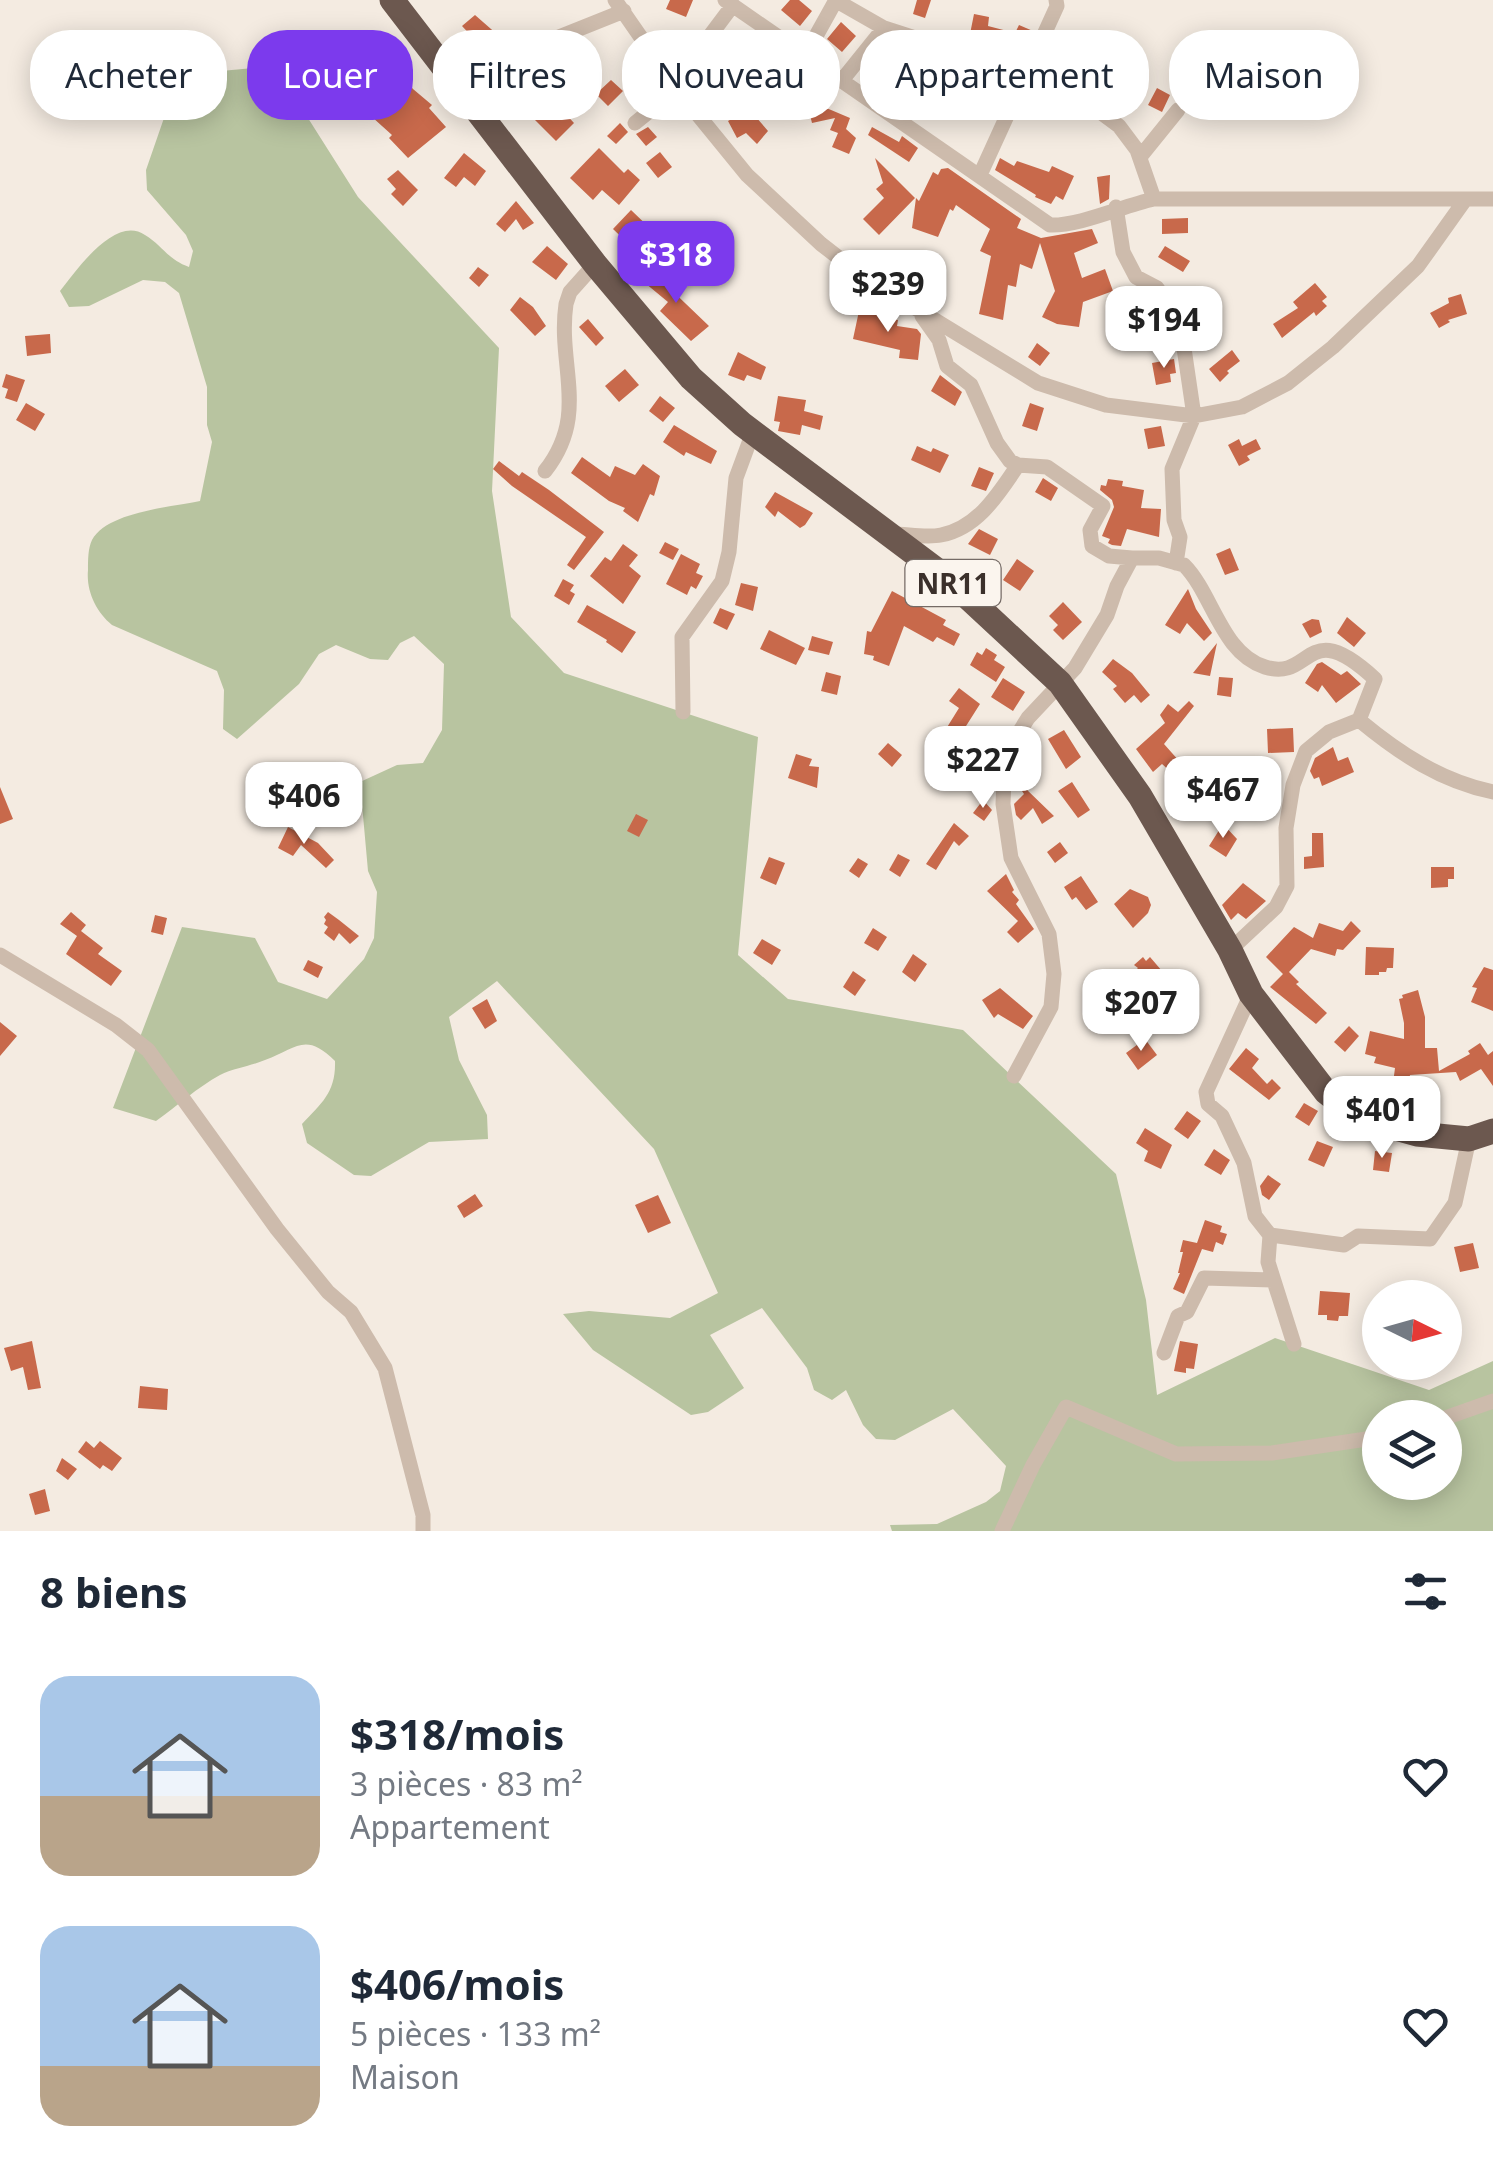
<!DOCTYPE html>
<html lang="fr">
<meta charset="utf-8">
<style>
body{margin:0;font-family:"Noto Sans",sans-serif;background:#f2f2f3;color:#1f2937;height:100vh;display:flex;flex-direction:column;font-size:38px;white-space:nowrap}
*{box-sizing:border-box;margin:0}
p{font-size:32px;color:#747a83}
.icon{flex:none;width:55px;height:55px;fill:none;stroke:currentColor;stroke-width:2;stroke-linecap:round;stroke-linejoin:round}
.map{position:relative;height:1531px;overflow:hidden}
.side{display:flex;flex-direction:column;background:#fff;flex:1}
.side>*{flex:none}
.top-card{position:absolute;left:30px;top:30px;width:1435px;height:90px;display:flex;gap:20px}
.needle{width:65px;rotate:95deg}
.fabs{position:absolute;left:1362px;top:1280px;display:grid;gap:20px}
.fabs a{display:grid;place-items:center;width:100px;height:100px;border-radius:50%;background:#fff;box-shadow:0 5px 25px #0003;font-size:50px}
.price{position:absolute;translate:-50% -85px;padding:0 22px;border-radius:20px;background:#fff;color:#222;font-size:32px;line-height:65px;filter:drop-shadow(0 2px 5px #0008)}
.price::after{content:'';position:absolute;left:50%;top:60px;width:30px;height:22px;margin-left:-15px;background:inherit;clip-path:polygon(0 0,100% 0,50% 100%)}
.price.on{background:#7c3aed;color:#fff}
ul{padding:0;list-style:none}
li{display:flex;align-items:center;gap:30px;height:250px;padding:0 40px}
li span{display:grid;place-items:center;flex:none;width:280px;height:200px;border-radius:30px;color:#555}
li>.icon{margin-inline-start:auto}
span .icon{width:120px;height:120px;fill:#fffc;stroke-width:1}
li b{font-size:42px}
h2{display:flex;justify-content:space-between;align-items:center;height:120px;padding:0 40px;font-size:42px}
.chip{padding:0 35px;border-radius:40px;background:#fff;box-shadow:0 5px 25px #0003;font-size:35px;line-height:90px}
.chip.on{background:#7c3aed;color:#fff}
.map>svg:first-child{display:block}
.green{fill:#b8c4a0;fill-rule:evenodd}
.building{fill:#c8694b}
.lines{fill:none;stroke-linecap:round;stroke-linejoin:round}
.minor{stroke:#cdbbac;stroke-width:15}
.trunk{stroke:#6c584f;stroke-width:25}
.labels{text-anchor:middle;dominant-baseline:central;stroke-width:8;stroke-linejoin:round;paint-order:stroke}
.shield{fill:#fbf5ee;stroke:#756b66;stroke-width:2.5}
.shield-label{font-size:28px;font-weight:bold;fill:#3b302b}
</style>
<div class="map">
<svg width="1493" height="1531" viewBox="0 0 1493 1531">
<rect width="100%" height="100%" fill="#f4ebe1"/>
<path class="green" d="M275 66 358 197 499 348 492 491 511 617 564 673 758 737 738 955 788 999 963 1030 1116 1174 1146 1300 1157 1395 1275 1338 1429 1390 1493 1361V1531H892L890 1525 937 1524 986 1502 1000 1491 1006 1466 953 1409 895 1440 876 1439 863 1425 846 1390 832 1400 814 1390 807 1368 762 1308 710 1335 744 1388 708 1412 691 1415 593 1350 563 1314 589 1311 670 1318 718 1293 654 1149 497 981 449 1017 459 1060 487 1115 488 1139 429 1142 371 1176 354 1175 307 1143 302 1124C322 1103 336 1092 335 1061 305 1031 296 1049 265 1060 251 1066 234 1068 220 1075 198 1087 177 1106 156 1121L113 1108 182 927 255 938 278 982 327 999 364 959 374 938 377 892 368 871 360 782 397 765 423 763 442 730 444 664 414 636 400 643 388 660 370 659 336 645 319 654 299 684 237 739 223 729 224 690 217 671 112 625C96 612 86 591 88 570 88 560 88 548 92 540 107 512 171 507 200 501L212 442 207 425V387L179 293 165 282 143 280 89 306 69 307 60 291C76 271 115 214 145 235 163 246 167 259 189 267L193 251 186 235 147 190 146 170 164 118 176 101 221 71ZM1380 1418H1445V1482H1380Z"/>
<path class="building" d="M670 0H693L686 17 666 9Z
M790 0H799L812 11 800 26 781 10Z
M917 0H931L925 18 913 14Z
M974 14 989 17 988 26 1015 33 1019 25 1033 31 1025 50 1004 40 970 34Z
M475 15 507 43 497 53 494 54 479 38 476 41 462 26Z
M841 22 856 36 842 52 827 39Z
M374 41 413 89 432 105 429 108 446 127 408 158 389 138 392 135 372 117 393 94 361 54Z
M1059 46 1082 59 1070 81 1047 68Z
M564 62 575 75 560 89 549 77Z
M1098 63 1113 68 1104 95 1089 90Z
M521 66 529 74 499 104 485 90 498 77 504 83Z
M611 80 623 91 608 106 596 94Z
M1197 87 1219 98 1209 116 1188 104Z
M1157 88 1170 95 1162 112 1148 105Z
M547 94 574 123 556 141 528 113Z
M824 107 850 118 846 129 856 138 849 154 832 147 838 133 830 130 835 118 812 123 809 111Z
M749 109 768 131 757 144 746 133 737 138 728 121Z
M620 123 628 132 616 144 607 136Z
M648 127 657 137 646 146 636 134Z
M872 127 899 142 902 136 918 148 909 162 868 135Z
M599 148 624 173 628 169 640 180 619 205 602 190 593 200 570 178Z
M660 152 672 167 658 178 646 163Z
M464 153 486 171 475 186 464 177 456 187 444 178Z
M875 158 915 198 879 235 863 219 884 198 876 189 883 183Z
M1000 158 1014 166 1017 161 1049 172 1052 166 1074 176 1063 200 1056 196 1051 204 1035 197 1036 195 995 170Z
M948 168 1021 219 1017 228 1041 238 1092 229 1098 243 1074 253 1082 278 1105 269 1113 291 1083 302 1079 327 1057 324 1042 317 1055 291 1040 243 1032 269 1020 264 1016 287 1008 285 1003 320 979 314 991 256 980 251 990 229 956 205 953 211 950 209 938 237 912 228 916 198 919 201 933 172 938 175 941 169Z
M398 170 418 190 403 206 391 194 396 189 387 179Z
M1110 175 1109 199 1100 204 1097 177Z
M516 201 534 223 523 230 516 219 505 232 496 224Z
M631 210 657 235 639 254 613 229Z
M1188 218V233L1162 234V219Z
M687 245 697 256 683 268 674 257Z
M547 246 568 264 556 280 532 262Z
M1165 246 1190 261 1183 272 1158 257Z
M660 264 670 272 662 281 709 326 691 341 660 311 668 302 645 283Z
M478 267 489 275 479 287 469 278Z
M1315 283 1327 297 1322 301 1327 306 1316 316 1314 312 1282 338 1273 324 1298 308 1293 302Z
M1461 294 1467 314 1448 320 1450 322 1439 328 1430 313 1449 303 1448 298Z
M520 297 533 307 546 326 535 336 510 310Z
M1151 300 1157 313 1123 320 1120 305Z
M859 311 898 320 897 326 917 329 921 334 918 360 899 358 900 350 853 339Z
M1215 318 1221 334 1195 344 1192 326Z
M588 319 604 338 596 346 579 327Z
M50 334 51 353 27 356 25 336Z
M1037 343 1050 353 1040 366 1028 357Z
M1232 350 1240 361 1227 371 1229 373 1220 382 1209 369Z
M738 352 766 367 761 380 747 375 744 381 728 375Z
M1174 359 1176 373 1170 374 1171 382 1156 385 1152 363Z
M625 369 639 385 619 402 605 386Z
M6 374 25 380 17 402 5 398 8 389 2 387Z
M940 375 962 392 955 406 931 391Z
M660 396 675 408 663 422 649 411Z
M778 396 806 400 804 411 823 416 820 430 802 425 800 435 778 431 780 422 774 421Z
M26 403 45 414 35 431 16 420Z
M1030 403 1044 408 1037 431 1022 426Z
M674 425 717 451 711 464 686 452 684 456 663 442Z
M1161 426 1165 446 1148 449 1144 429Z
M1239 439 1242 446 1256 439 1261 449 1247 456 1250 460 1239 466 1228 445Z
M917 446 931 452 933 448 949 455 940 473 911 460Z
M582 457 610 477 615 466 635 475 643 464 660 476 654 496 650 494 638 522 623 511 625 508 609 501 571 473Z
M499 461 519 476 522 472 549 490 604 532 574 570 567 565 586 537 512 486 493 469Z
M979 467 994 473 986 491 971 486Z
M1043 478 1058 488 1051 501 1035 492Z
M1108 479 1123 481 1122 486 1144 490 1141 508 1161 509 1159 537 1127 529 1121 546 1112 545 1108 543 1110 539 1102 536 1114 507 1112 500 1100 490 1101 485 1106 486Z
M775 492 813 513 805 525 800 528 778 511 775 517 765 507Z
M979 529 998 539 990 555 968 544Z
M665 542 679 549 673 560 659 553Z
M623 544 638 555 629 566 641 576 623 604 590 576 605 557 611 561Z
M1230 548 1239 570 1225 575 1216 554Z
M681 554 700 564 696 573 703 576 696 589 691 586 687 595 666 584Z
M1017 559 1034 571 1020 591 1003 580Z
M563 579 574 585 570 591 575 594 569 605 554 596Z
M741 583 758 587 753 611 735 605Z
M1188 589 1196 609 1212 633 1204 641 1187 623 1180 634 1165 625Z
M892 591 946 620 943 625 960 634 954 646 937 637 933 642 904 626 889 666 873 660 874 656 864 654 867 631 871 632Z
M1063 602 1082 622 1063 640 1053 630 1058 625 1049 616Z
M587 605 636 632 622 653 606 642 607 640 577 622Z
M720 608 735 614 727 630 713 623Z
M1347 617 1366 633 1354 647 1337 633Z
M1312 619 1319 620 1322 632 1310 638 1302 624Z
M769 630 805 648 796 665 760 649Z
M812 636 833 642 829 655 808 650Z
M1217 643 1210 676 1193 673Z
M986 648 997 655 994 660 1005 667 996 682 970 665 977 652 982 655Z
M1113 659 1132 673 1150 695 1141 703 1134 695 1125 703 1113 689 1117 686 1102 672Z
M1322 662 1341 675 1347 671 1361 684 1336 703 1322 685 1318 692 1305 683 1317 664Z
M826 672 841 676 837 695 821 691Z
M1219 677 1233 678 1231 697 1217 695Z
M1003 678 1025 692 1013 711 991 697Z
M959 688 980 704 954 745 941 737 959 708 949 701Z
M1189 701 1194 706 1164 744 1180 762 1183 760 1200 776 1189 788 1162 764 1153 772 1136 749 1165 723 1160 715 1168 704 1178 712Z
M1293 728 1294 752 1268 753 1267 729Z
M1064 730 1081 757 1066 769 1048 739Z
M888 743 902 755 892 767 878 754Z
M1333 747 1338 761 1348 757 1354 772 1322 786 1319 777 1314 779 1310 771 1315 758Z
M796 754 812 759 809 766 819 767 817 788 788 778Z
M1072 782 1090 810 1078 818 1058 791Z
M0 787 13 819 0 824Z
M1025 788 1054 816 1042 824 1033 808 1021 820 1016 815 1014 804 1024 794 1022 791Z
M983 800 992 810 984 821 973 813Z
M1216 801 1227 807 1217 823 1207 818Z
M636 814 648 820 639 837 627 831Z
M954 823 969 836 959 846 954 841 936 870 926 864Z
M1223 824 1237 839 1226 857 1209 846Z
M288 827 318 843 334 860 326 868 301 845 293 856 278 848Z
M1312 833H1323L1324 867 1304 869V857L1312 856Z
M1060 842 1068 853 1055 863 1047 852Z
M898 854 910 860 900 877 889 870Z
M769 857 785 863 776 885 760 878Z
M858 858 868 864 859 878 849 871Z
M1431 867H1454V879H1448V887L1431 888Z
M1006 874 1014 890 1012 892 1019 900 1016 904 1034 929 1018 943 1007 932 1018 921 987 891Z
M1081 876 1098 902 1086 910 1076 897 1072 900 1064 887Z
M1243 883 1266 901 1246 919 1238 913 1231 920 1222 905Z
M1130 889 1148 897 1151 905 1148 913 1133 928 1114 904Z
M71 912 86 925 81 931 103 948 98 954 122 971 111 986 66 954 77 936 60 924Z
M328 912 339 920 359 936 350 944 339 933 334 941 324 933 328 927 324 924 326 920 324 917Z
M155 915 167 918 163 935 151 932Z
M1351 921 1361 931 1343 950 1337 949 1335 956 1311 949 1289 972 1299 982 1296 984 1327 1013 1316 1024 1270 987 1283 974 1266 957 1294 927 1313 938 1319 923 1343 931Z
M873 928 887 937 878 951 864 943Z
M762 939 781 950 772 965 753 953Z
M1366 947 1394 948 1393 968H1387L1386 972H1379V975H1365Z
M913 954 927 964 915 982 902 972Z
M1143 957 1146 961 1150 957 1162 971 1144 986 1133 973 1138 968 1134 965Z
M308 960 323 967 318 978 303 970Z
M1484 967 1493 970V1011L1471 1002 1477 988 1472 987Z
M853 971 866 980 855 996 843 987Z
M1000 988 1033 1016 1023 1029 998 1014 994 1018 982 1000Z
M1418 990 1425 1017V1048H1437L1439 1071 1470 1054 1468 1051 1480 1043 1488 1055 1493 1051V1086L1481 1069 1460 1081 1456 1072 1410 1075 1407 1094 1392 1091 1395 1068 1374 1063 1376 1057 1365 1054 1370 1031 1404 1039V1023L1399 999 1403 998 1402 995Z
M487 999 497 1021 485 1029 472 1008Z
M1135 1007 1151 1020 1140 1033 1125 1021Z
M0 1022 17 1036 0 1056Z
M1349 1026 1359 1036 1345 1052 1334 1042Z
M1145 1039 1157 1055 1138 1070 1126 1053Z
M1246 1048 1259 1059 1252 1068 1267 1084 1272 1079 1281 1088 1269 1100 1229 1069Z
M1304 1103 1318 1111 1309 1126 1295 1117Z
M1187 1111 1201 1121 1188 1139 1174 1129Z
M1145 1128 1172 1145 1161 1169 1144 1161 1148 1151 1136 1143Z
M1317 1141 1333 1147 1324 1167 1308 1160Z
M1214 1149 1230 1160 1221 1175 1204 1165Z
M1375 1151 1392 1153 1389 1172 1373 1170Z
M1268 1175 1281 1184 1269 1200 1262 1195 1260 1186Z
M475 1194 483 1206 464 1218 457 1206Z
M658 1195 671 1223 648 1233 635 1205Z
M1205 1220 1222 1226 1220 1232 1227 1234 1223 1245 1216 1242 1213 1252 1202 1249 1184 1294 1173 1289 1180 1273H1178L1183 1252H1180L1183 1240 1197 1243Z
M1473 1243 1479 1268 1460 1272 1454 1247Z
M1320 1291 1350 1293 1348 1316H1339L1338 1321 1327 1320V1315H1318Z
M32 1341 41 1388 28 1390 23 1367 11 1371 4 1348Z
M1180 1341 1198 1344 1194 1369 1186 1368V1373L1174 1371Z
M140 1386 168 1389 167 1410 138 1408Z
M86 1441 94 1448 100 1441 122 1458 112 1471 103 1465 100 1469 78 1452Z
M62 1458 77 1469 68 1480 56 1471Z
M45 1489 50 1511 35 1515 29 1494Z"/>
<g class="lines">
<path class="minor" d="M615 0 676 88 747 175 821 244 861 275 1038 383 1106 405 1194 416 1242 407 1288 383 1333 347 1418 266 1465 200
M725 0 1050 225C1080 226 1122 206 1154 199H1493
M835 0 884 28 1024 73 1096 109 1119 126 1137 150 1154 199
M806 54 836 0
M843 79 884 28
M455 85 544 43 624 11
M635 123 688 80 700 49 733 5
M1140 157 1178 110
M980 175 1057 6 1056 0
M1116 207 1123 252 1136 277 1157 288 1180 321 1194 416 1172 469 1174 520 1180 537 1176 563
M922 316 939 340 947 366 971 385 997 443 1010 461 1018 465 1047 467 1103 506 1090 530 1092 546 1109 556 1132 558
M545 471C590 414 557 366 566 304L570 292 595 264
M892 534C907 534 926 538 941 535 978 528 999 493 1018 465
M683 712 682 637 722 581 729 552 736 478 753 432
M1230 950 1276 907 1287 886 1286 828 1293 785 1306 751 1329 732 1359 720
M0 955 116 1025 148 1050 277 1229 328 1292 351 1312 385 1368 423 1515V1531
M1251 994 1206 1092 1208 1104 1222 1116 1244 1163 1255 1216 1270 1235 1344 1245 1358 1236 1430 1239 1455 1203 1469 1139
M1014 1076 1051 1007 1054 974 1049 934 1011 858 1003 804 1005 755 1028 718 1075 668 1107 615 1117 586 1132 558H1159L1184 565C1213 594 1221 653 1265 667 1313 682 1305 614 1375 679L1359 720C1400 754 1441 781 1493 792
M1270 1235 1268 1262 1294 1344
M1164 1353 1178 1316 1187 1312 1204 1278 1273 1280
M1445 1418 1493 1401
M1002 1531 1033 1465 1066 1407 1176 1454 1272 1453 1380 1437"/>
<path class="trunk" d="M392 0 595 264 691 378 742 424 946 577 1060 683 1140 796 1230 950 1251 994 1326 1092 1350 1111 1370 1121 1417 1134 1469 1139 1493 1131"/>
</g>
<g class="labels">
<rect class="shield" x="905.5" y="560" width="95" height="46" rx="8"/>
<g class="shield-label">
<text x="953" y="583">NR11</text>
</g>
</g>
</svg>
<div class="fabs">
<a><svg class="needle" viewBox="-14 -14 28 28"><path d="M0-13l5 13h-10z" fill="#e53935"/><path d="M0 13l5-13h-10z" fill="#747a83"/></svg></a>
<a><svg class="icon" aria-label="layers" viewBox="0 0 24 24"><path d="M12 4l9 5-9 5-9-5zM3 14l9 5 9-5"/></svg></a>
</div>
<b class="price on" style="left:676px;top:306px">$318</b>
<b class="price" style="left:888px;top:335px">$239</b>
<b class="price" style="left:1164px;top:371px">$194</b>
<b class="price" style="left:983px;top:811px">$227</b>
<b class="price" style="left:1223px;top:841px">$467</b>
<b class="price" style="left:304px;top:847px">$406</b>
<b class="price" style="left:1141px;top:1054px">$207</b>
<b class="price" style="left:1382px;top:1161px">$401</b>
<div class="top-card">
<a class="chip">Acheter</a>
<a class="chip on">Louer</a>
<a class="chip">Filtres</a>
<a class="chip">Nouveau</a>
<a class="chip">Appartement</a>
<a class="chip">Maison</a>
</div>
</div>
<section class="side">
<h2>8 biens<svg class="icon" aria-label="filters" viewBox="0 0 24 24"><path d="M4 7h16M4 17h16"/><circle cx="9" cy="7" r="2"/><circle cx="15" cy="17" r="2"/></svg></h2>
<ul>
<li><span style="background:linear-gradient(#a9c7e8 60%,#b9a48a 0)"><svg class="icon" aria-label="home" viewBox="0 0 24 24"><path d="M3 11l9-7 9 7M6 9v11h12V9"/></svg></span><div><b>$318/mois</b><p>3 pièces · 83 m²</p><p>Appartement</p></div><svg class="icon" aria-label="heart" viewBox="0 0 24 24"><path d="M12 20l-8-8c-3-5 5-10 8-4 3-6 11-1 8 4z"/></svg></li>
<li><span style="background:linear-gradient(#a9c7e8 70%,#b9a48a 0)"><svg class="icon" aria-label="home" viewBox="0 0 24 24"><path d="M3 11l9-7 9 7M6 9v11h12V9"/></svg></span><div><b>$406/mois</b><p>5 pièces · 133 m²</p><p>Maison</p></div><svg class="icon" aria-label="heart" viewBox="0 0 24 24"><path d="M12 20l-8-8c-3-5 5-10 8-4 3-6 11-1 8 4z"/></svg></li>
</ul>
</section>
